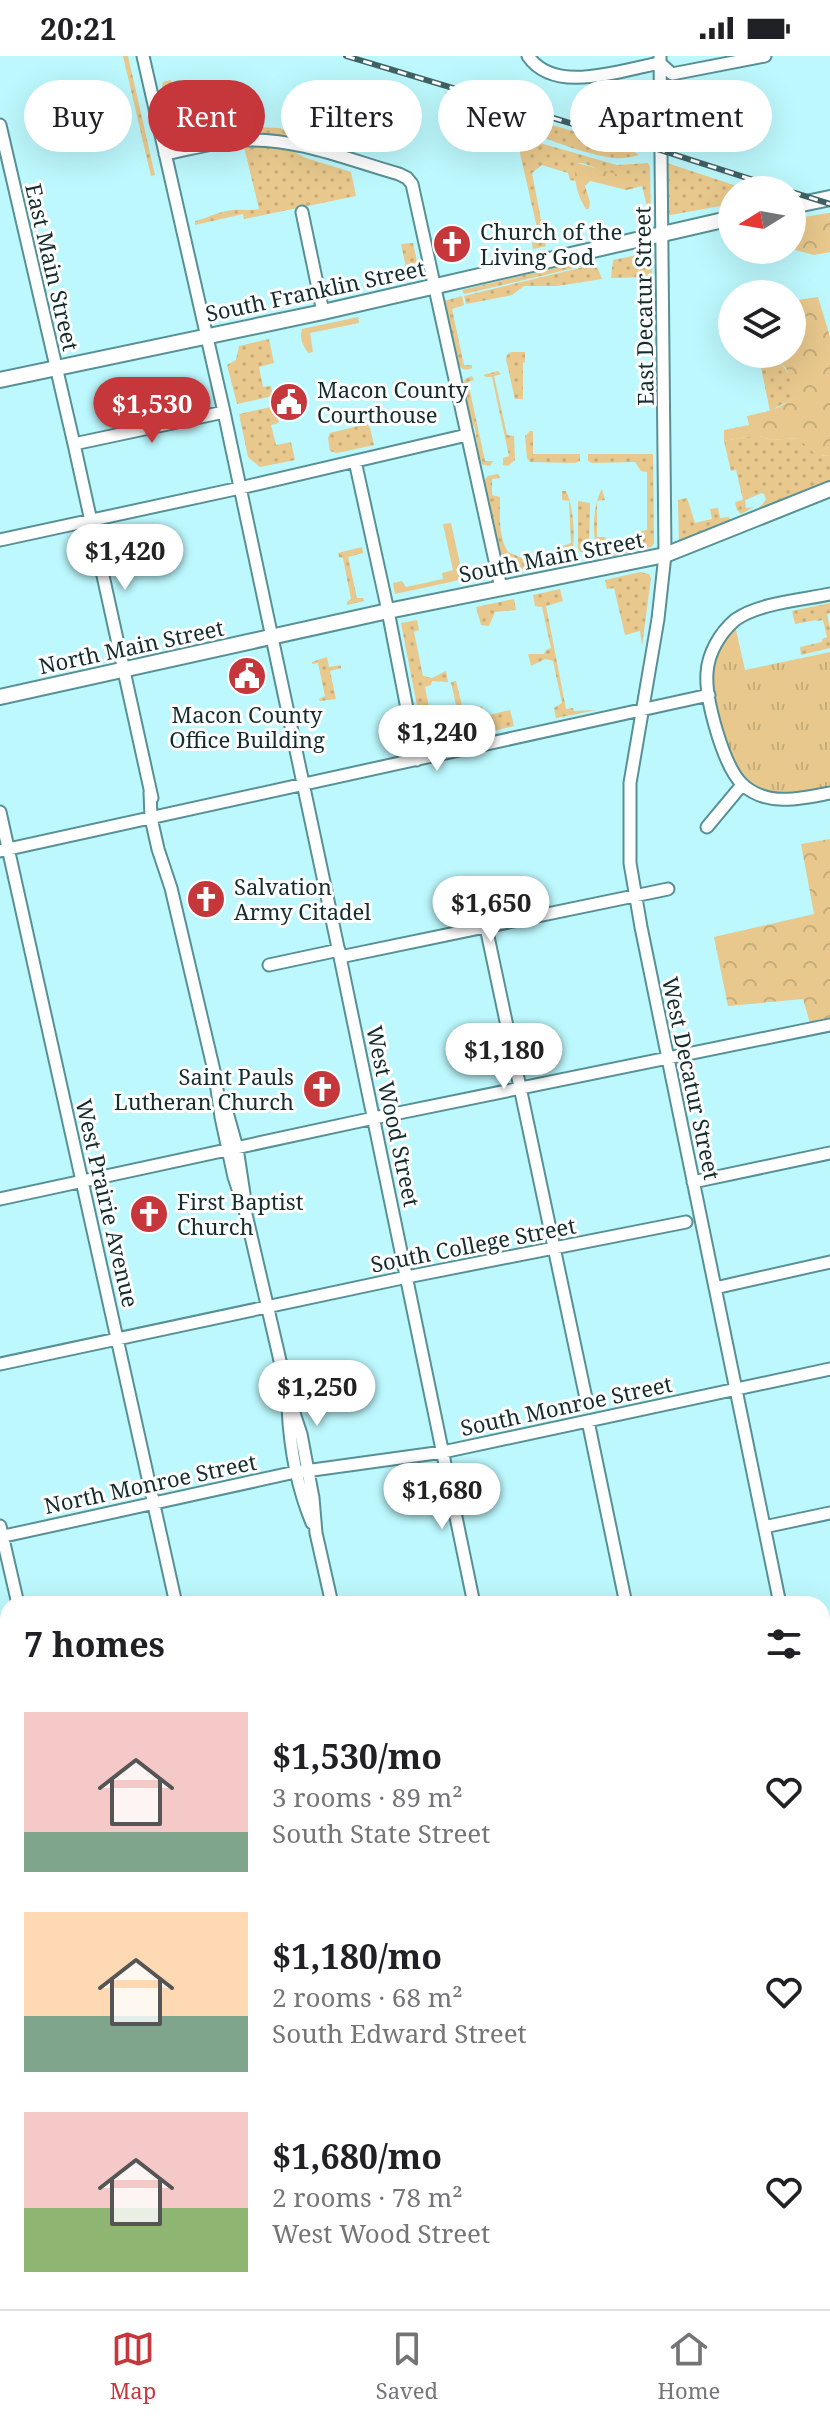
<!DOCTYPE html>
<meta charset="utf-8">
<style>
body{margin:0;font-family:"Noto Serif",serif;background:#f2f2f2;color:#202124;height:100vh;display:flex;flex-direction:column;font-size:30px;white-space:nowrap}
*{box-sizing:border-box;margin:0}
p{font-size:26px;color:#757577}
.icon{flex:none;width:44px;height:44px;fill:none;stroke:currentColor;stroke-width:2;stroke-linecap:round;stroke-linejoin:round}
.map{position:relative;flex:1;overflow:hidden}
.side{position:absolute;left:0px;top:1540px;width:830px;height:714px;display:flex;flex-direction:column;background:#fff;border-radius:24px 24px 0 0;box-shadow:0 8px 32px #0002}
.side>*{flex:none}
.hud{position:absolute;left:24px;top:24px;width:782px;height:72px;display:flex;gap:16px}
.needle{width:52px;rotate:259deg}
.controls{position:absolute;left:718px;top:120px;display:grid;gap:16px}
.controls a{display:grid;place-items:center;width:88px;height:88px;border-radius:50%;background:#fff;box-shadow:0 8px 32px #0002;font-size:40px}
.price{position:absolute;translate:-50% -68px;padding:0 18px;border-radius:28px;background:#fff;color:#222;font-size:26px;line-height:52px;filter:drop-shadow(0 2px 4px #0008)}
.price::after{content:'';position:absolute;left:50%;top:48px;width:24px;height:18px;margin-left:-12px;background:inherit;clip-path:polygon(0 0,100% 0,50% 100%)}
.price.current{background:#c6373c;color:#fff}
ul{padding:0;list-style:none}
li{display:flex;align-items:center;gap:24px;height:200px;padding:0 24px}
li span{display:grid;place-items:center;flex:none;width:224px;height:160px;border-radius:0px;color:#555}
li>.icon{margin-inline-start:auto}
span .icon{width:96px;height:96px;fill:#fffc;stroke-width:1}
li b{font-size:34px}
h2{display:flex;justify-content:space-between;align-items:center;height:96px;padding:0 24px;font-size:34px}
.tag{padding:0 28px;border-radius:36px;background:#fff;box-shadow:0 8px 32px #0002;font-size:28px;line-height:72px}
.tag.current{background:#c6373c;color:#fff}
.status{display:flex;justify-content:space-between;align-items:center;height:56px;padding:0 40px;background:#fff;direction:ltr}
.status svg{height:22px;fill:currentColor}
.dock{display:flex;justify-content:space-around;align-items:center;height:112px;border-top:2px solid #e0e0e0;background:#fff;font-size:22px;color:#757577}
.dock a{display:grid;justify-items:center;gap:4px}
.dock .current{color:#c6373c}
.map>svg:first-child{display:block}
.grass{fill:url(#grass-dots)}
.forest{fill:url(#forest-crowns)}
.park{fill:url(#park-tufts)}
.garden{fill:#e8c88c}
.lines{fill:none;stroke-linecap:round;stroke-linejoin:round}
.minor-casing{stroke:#579095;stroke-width:15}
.major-casing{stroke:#579095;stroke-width:18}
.minor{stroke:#fff;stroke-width:11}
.major{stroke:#fff;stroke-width:14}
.rail-casing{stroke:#416265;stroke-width:6}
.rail{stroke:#fff;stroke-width:3;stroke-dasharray:9;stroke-linecap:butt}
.labels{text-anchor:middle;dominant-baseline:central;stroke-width:6;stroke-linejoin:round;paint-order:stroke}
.poi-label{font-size:22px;fill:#142c2e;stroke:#fff;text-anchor:start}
.street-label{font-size:22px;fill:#142c2e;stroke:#fff}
</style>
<div class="status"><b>20:21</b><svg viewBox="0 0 49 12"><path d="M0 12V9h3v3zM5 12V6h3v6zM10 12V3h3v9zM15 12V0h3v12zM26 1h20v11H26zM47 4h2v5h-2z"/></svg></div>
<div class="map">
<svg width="830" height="2253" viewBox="0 0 830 2253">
<defs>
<pattern id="grass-dots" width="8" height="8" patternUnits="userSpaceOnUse" patternTransform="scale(2)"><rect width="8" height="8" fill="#e8c88c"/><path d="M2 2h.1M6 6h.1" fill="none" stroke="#c6ac79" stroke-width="1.8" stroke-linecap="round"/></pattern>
<pattern id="forest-crowns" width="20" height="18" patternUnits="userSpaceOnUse" patternTransform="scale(2)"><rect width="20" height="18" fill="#e8c88c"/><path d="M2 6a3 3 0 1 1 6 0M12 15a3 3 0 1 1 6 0" fill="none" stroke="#c6ac79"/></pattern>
<pattern id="park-tufts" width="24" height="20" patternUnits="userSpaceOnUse" patternTransform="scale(2)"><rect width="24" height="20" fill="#e8c88c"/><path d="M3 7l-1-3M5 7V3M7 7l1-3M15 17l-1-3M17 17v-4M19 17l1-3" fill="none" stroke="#c6ac79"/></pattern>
</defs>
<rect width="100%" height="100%" fill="#bcf8fd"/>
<path class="grass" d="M123 0H128L155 119 151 120Z
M171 24 172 32 169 33 178 71 191 69 198 73H204L208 79 207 82 184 87 174 82 162 31 163 26Z
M445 36 463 43 466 46 473 75 485 83 456 88Z
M221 56 223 62 234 70 278 72 310 78 309 82 322 86 319 89 224 80 211 59Z
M510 57 625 90 639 99C631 101 622 103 614 102 589 99 522 79 510 57Z
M508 78 617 109 648 107 650 111 651 167 642 130 638 131 637 129 583 107H577L576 125 570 124 568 117 542 109 532 117 546 190 533 193 532 187 540 185 517 84 501 87V82Z
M262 90 290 94 306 102 351 116 356 140 244 163 243 158 195 169V165C208 162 219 155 233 154 242 153 249 155 259 153L244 91Z
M667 107 749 134H732V148L670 159 666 153Z
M413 187 420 219 382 228 393 219 407 216 401 188Z
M652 196V221L611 222 613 204Z
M571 208 587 209 464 238 462 234Z
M592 209 598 213 602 223 557 230H524L512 239 466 248 464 240Z
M462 240 464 249 452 253 464 309H472V312C467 315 461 314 458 308L444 245Z
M269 283 274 307 259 311 263 331 271 330 273 340 237 348 227 309 236 304 239 290Z
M511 296H525V306L523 307V343H515L506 303 507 299Z
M773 305C789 309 798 330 788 345L770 355 760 307Z
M498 315 501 318 494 320 507 379 514 380 515 404 508 410 503 409V402L509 400 492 321H486L483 319Z
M472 320 474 324 468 326 485 405H493L490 410 483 409 479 404 475 372 470 363 463 328 465 323Z
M275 350 279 367 271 369 276 389 291 386 295 404 260 411 248 401 239 358Z
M367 368 370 372 374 389 337 397 330 395 328 382 330 377Z
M530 375H533V398H580V405L575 407 530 406 527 402 525 380Z
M751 380H759L772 384 798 382C810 390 813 401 830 400V426L753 458 766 444 764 438 762 437 745 444 746 452 754 451 741 458 737 454 735 446 743 444 736 414 731 415 724 385Z
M588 398H653L654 487 651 491 603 502C589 491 593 447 602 433L605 444 597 445V481H605L609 490 642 483 641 475 647 474V416L641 415 635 406 592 407 588 405Z
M498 418 500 422 492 423V439L500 441C500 460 498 480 508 496L522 502 524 508 564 499 563 490 571 487 569 445 562 444V435H566C574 450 577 492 569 508L505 515 484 425 488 420Z
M687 442 695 467 712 463 710 453 718 452 720 462 729 461 731 465 679 486 678 444Z
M578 445 590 447 589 491 585 496H580L578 492Z
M362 491 363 497 348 501 357 542H363L364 545 347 549V546L351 543 343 502 339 501 338 497Z
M640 516 649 518 651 522 642 590 640 575 625 579 614 532 607 533 605 524Z
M560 533 563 545 546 550 566 653 573 652 574 655 597 654 556 662 554 652 562 647 553 605 545 603 531 610 528 598H544L546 594 551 592 542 551 535 550 533 539Z
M514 543 516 554 495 556 489 570 481 569 476 551Z
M830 547V557L827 558 830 573V592L801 599 800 591 822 586V583L827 581 823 564 817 565 816 564 795 568 792 555Z
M417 564 419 574 414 576 423 620 432 622 446 615 448 626 432 625 431 629 425 631 434 676 440 677 443 687 425 691 401 567Z
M327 601 329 611 341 609V612L330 615 336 643 320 645 319 643 325 640 318 607 312 608V606Z
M456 625 467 670 483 667 479 651 482 650 488 676 463 682 451 626Z
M510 654 514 670 489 676 485 660Z"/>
<path class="forest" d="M577 107 631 122 638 131 627 134 590 125 585 130 590 146 589 153H586C578 141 572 122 577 107Z
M828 157H830V196L814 199 792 193V163Z
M818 241 830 281V400L816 399 798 382 772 384 759 380H751L724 385V374L749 369 747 360C778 353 803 350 786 312L776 305 760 307 758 298H792V245Z
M830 783V964L810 967 803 943 728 950 714 881 814 858 801 788Z"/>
<path class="park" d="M734 565 745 614 830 596V737L782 744 742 729 726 704 707 616Z"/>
<path class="garden" d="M358 261 359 267 310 277 313 296 308 297C303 289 299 283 302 273Z
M451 467 462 517 468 516 469 522 395 538 393 527 402 525 406 531 443 523 442 517 453 514 443 468Z"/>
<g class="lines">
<g class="minor-casing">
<path id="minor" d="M143 0 224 356 340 901 474 1548
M528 0C555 39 620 14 660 7L672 18 765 0
M660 0 665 499 658 563 630 727V807L641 871 780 1548
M0 69 74 388 152 742
M165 98C191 93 218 85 245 84 298 82 349 104 399 118L407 122 412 128 501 532
M302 156 323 256
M74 388 224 356
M355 405 388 555 417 704
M0 484 240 432 467 379
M830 538C802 544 758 547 735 564 720 577 708 597 707 617 705 643 723 709 742 728 766 751 801 743 830 737
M150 736 151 762 158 793 171 832 215 1019 221 1061 234 1121 245 1154 288 1339 301 1378 313 1442 316 1477 332 1548
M0 756 176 1548
M707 771 742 729
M0 795 709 639
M486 871 587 1347
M340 901 668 833
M269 909 339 894
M223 1042 237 1092 244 1138
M693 1126 830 1097
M0 1143 374 1062 830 969
M715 1232 830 1206
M0 1308 407 1221 686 1166
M288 1352C290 1392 297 1431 312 1467
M588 1365 626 1548
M0 1470 18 1548
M764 1471 830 1457
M0 1481 291 1417 443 1396 830 1313
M822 1643 830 1641
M0 1733 8 1732
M822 1757 830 1797
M822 1970 830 1968
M328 2246 329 2253
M488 2246 489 2253
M626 2246 627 2253
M175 2250 176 2253
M773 2250 774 2253"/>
</g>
<g class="major-casing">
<path id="major" d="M792 150 830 142
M0 324 323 256 732 162
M0 641 388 555 665 499 830 433"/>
</g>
<use href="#minor" class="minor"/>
<use href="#major" class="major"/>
<g class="rail-casing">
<path id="rail" d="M346 0 660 94 785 134
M792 136 830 148
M0 2098 8 2103
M213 2246 223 2253"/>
</g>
<use href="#rail" class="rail"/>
</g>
<defs>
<g id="church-disc" transform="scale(2)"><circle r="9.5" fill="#c6373c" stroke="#fff"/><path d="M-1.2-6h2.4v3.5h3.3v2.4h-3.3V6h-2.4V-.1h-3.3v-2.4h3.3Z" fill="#fff"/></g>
<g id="civic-disc" transform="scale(2)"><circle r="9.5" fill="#c6373c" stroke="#fff"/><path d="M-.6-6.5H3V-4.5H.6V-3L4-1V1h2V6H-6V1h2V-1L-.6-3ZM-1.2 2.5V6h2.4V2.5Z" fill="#fff"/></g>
</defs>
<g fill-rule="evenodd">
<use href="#church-disc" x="452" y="188"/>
<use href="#civic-disc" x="289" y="346"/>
<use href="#civic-disc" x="247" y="620"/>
<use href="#church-disc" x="206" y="843"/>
<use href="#church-disc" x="322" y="1033"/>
<use href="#church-disc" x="149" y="1158"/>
</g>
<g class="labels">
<g class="poi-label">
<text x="480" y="175">Church of the<tspan x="480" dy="25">Living God</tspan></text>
<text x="317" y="333">Macon County<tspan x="317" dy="25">Courthouse</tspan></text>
<text x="247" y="658" text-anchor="middle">Macon County<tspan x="247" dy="25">Office Building</tspan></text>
<text x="234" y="830">Salvation<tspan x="234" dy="25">Army Citadel</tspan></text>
<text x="294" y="1020" text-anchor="end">Saint Pauls<tspan x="294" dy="25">Lutheran Church</tspan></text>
<text x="177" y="1145">First Baptist<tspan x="177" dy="25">Church</tspan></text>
</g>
<g class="street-label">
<text transform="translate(53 211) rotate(77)">East Main Street</text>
<text transform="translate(315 234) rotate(-12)">South Franklin Street</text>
<text transform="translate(643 250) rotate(-91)">East Decatur Street</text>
<text transform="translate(551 500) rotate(-11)">South Main Street</text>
<text transform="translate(131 590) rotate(-12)">North Main Street</text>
<text transform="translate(692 1022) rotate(78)">West Decatur Street</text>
<text transform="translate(394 1060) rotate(78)">West Wood Street</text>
<text transform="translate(108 1147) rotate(77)">West Prairie Avenue</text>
<text transform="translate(473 1188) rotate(-11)">South College Street</text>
<text transform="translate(566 1349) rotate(-12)">South Monroe Street</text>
<text transform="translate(150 1427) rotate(-12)">North Monroe Street</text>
</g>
</g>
</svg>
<div class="controls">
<a><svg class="needle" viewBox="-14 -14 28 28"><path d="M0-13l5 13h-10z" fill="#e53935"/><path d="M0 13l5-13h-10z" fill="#757577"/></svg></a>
<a><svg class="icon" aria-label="layers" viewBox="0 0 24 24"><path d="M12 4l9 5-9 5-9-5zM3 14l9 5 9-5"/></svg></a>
</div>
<b class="price current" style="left:152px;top:389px">$1,530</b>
<b class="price" style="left:125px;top:536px">$1,420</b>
<b class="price" style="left:437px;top:717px">$1,240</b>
<b class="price" style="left:491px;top:888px">$1,650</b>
<b class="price" style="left:504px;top:1035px">$1,180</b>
<b class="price" style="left:317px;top:1372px">$1,250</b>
<b class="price" style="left:442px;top:1475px">$1,680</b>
<div class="hud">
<a class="tag">Buy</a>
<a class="tag current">Rent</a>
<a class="tag">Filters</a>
<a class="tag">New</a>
<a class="tag">Apartment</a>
</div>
<section class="side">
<h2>7 homes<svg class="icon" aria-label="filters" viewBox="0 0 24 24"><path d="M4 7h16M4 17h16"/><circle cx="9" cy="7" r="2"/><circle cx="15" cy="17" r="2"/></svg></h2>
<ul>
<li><span style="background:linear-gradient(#f6c9c9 75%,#7fa58c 0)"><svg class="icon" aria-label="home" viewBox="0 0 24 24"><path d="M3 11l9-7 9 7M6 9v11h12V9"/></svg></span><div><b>$1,530/mo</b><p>3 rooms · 89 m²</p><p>South State Street</p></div><svg class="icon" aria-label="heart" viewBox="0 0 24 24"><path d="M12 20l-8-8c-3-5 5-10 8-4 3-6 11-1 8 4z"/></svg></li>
<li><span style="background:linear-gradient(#ffd9b3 65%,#7fa58c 0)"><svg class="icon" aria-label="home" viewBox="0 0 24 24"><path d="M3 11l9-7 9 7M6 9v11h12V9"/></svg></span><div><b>$1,180/mo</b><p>2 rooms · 68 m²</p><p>South Edward Street</p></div><svg class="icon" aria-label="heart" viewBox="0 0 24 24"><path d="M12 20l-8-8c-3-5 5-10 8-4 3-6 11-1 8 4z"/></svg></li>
<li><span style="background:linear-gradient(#f6c9c9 60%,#8fb573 0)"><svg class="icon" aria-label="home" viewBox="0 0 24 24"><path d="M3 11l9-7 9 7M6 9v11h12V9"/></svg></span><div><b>$1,680/mo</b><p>2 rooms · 78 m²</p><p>West Wood Street</p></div><svg class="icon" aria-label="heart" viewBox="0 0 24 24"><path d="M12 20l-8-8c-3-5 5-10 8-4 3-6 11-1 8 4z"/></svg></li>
</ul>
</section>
</div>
<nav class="dock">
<a class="current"><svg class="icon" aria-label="map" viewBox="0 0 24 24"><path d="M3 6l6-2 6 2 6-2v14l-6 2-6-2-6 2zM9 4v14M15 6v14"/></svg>Map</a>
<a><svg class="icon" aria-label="saved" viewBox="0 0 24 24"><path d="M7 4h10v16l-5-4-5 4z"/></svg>Saved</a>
<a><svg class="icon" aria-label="home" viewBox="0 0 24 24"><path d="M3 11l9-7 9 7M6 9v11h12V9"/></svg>Home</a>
</nav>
